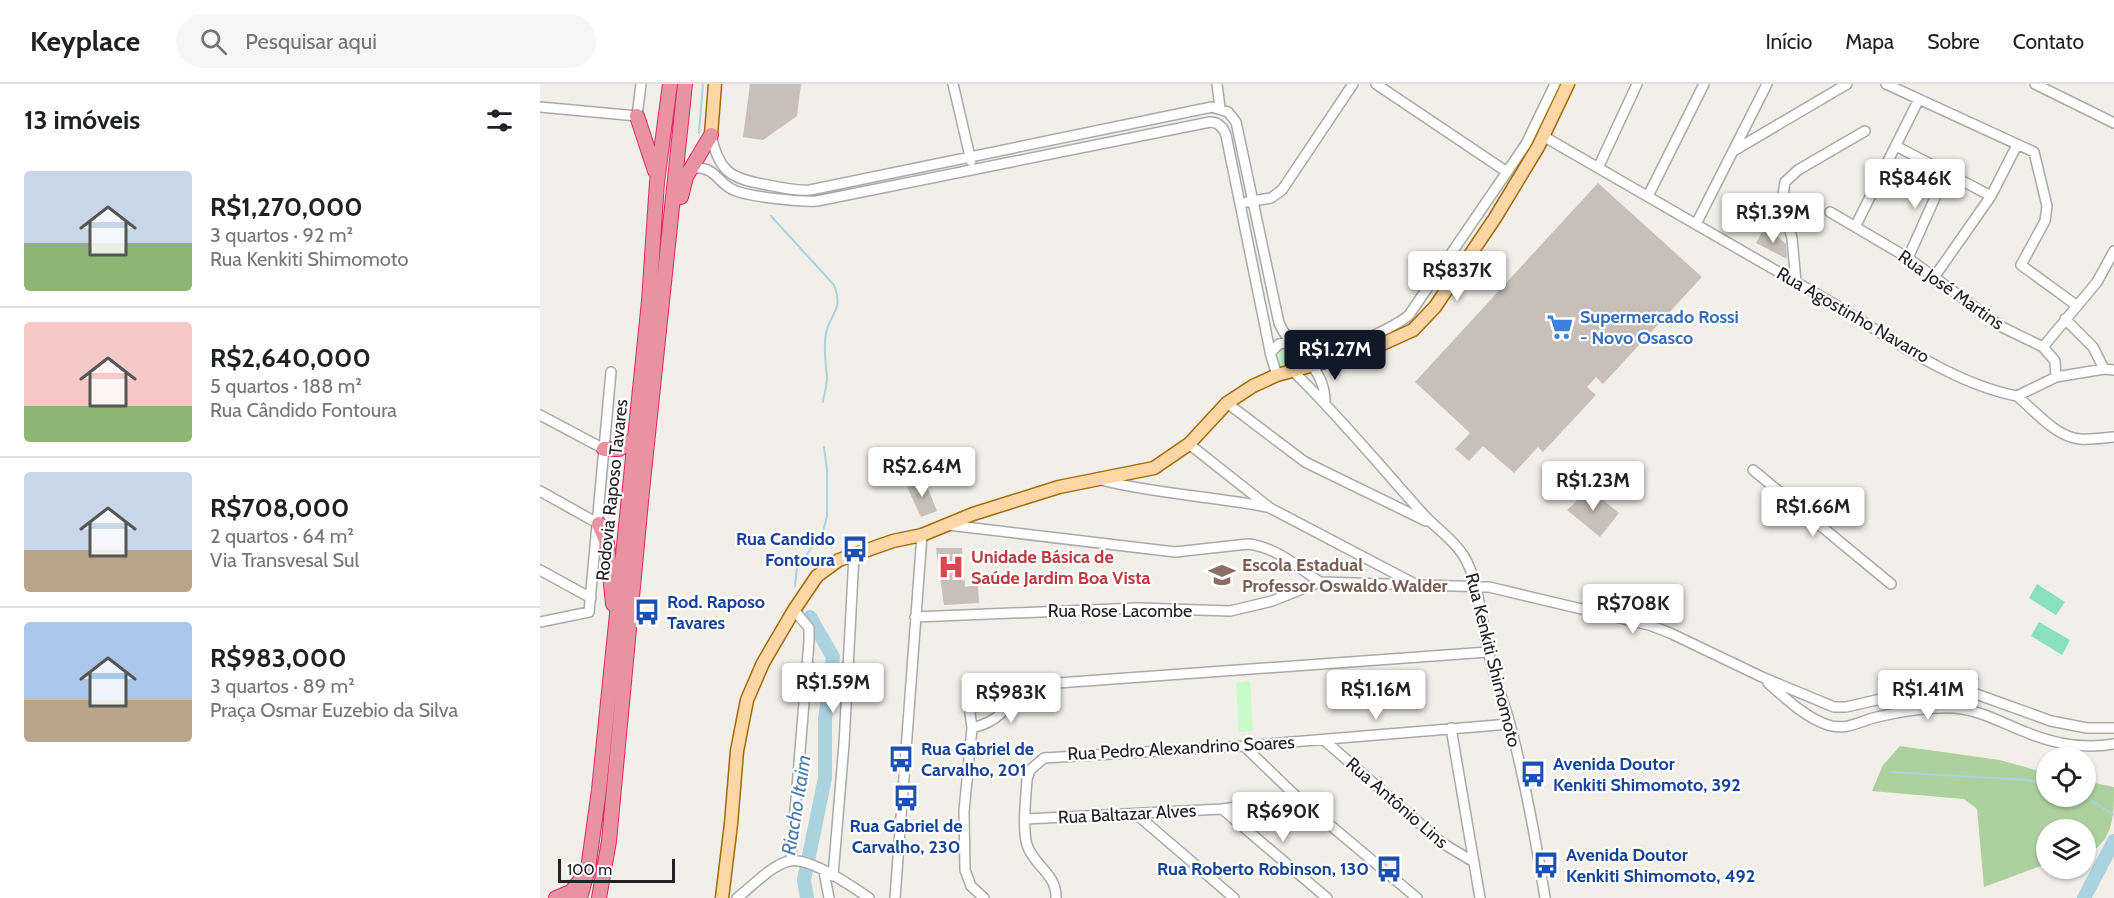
<!DOCTYPE html>
<html lang="pt">
<meta charset="utf-8">
<style>
body{margin:0;font-family:Cabin,sans-serif;background:#f6f6f6;color:#202124;height:100vh;display:flex;flex-direction:column;font-size:22px;white-space:nowrap}
*{box-sizing:border-box;margin:0}
p{font-size:20px;color:#757577}
.icon{flex:none;width:33px;height:33px;fill:none;stroke:currentColor;stroke-width:2;stroke-linecap:round;stroke-linejoin:round}
.map{position:relative;flex:1;overflow:hidden}
.sheet{display:flex;flex-direction:column;background:#fff;width:540px}
.sheet>*{flex:none}
.buttons{position:absolute;left:1496px;top:663px;display:grid;gap:12px}
.buttons a{display:grid;place-items:center;width:60px;height:60px;border-radius:50%;background:#fff;box-shadow:0 2px 4px #0004;font-size:30px}
.scale{position:absolute;left:18px;bottom:15px;width:117px;box-sizing:border-box;padding-left:6px;border:3px solid #222;border-top:0;font-size:16px;line-height:21px;white-space:nowrap;color:#222;-webkit-text-stroke:4px #fff;paint-order:stroke}
.price{position:absolute;translate:-50% -51px;padding:0 14px;border-radius:6px;background:#fff;color:#222;font-size:20px;line-height:39px;filter:drop-shadow(0 2px 3px #0008)}
.price::after{content:'';position:absolute;left:50%;top:36px;width:18px;height:14px;margin-left:-9px;background:inherit;clip-path:polygon(0 0,100% 0,50% 100%)}
.price.selected{background:#111827;color:#fff}
ul{padding:0;list-style:none}
li{display:flex;align-items:center;gap:18px;height:150px;padding:0 24px}
li+li{border-top:2px solid #e0e0e0}
li span{display:grid;place-items:center;flex:none;width:168px;height:120px;border-radius:6px;color:#555}
li>.icon{margin-inline-start:auto}
span .icon{width:72px;height:72px;fill:#fffc;stroke-width:1}
li b{font-size:26px}
h2{display:flex;justify-content:space-between;align-items:center;height:72px;padding:0 24px;font-size:26px}
header{display:flex;align-items:center;gap:36px;box-sizing:border-box;height:84px;padding:0 30px;background:#fff;border-bottom:2px solid #e0e0e0}
header strong{font-size:28px}
nav{display:flex;gap:33px;margin-inline-start:auto;font-size:21px}
.search{width:420px;height:54px;background:#f6f6f6;display:flex;align-items:center;gap:15px;box-sizing:border-box;padding:0 21px;border-radius:33px;color:#757577;font-size:22px}
main{display:flex;flex:1;min-height:0}
.map>svg:first-child{display:block}
.forest{fill:#add19e}
.park{fill:#c8facc}
.pitch{fill:#88e0be}
.lines{fill:none;stroke-linecap:round;stroke-linejoin:round}
.stream{stroke:#aad3df;stroke-width:2}
.river{stroke:#aad3df;stroke-width:14}
.building{fill:#c7bfb8}
.minor-casing{stroke:#a9a9a9;stroke-width:12}
.major-casing{stroke:#a06b00;stroke-width:15}
.highway-casing{stroke:#dc2a67;stroke-width:16}
.minor{stroke:#fff;stroke-width:9}
.major{stroke:#fcd6a4;stroke-width:12}
.highway{stroke:#e892a2;stroke-width:14}
.labels{text-anchor:middle;dominant-baseline:central;stroke-width:4.5;stroke-linejoin:round;paint-order:stroke}
.street-label{font-size:18px;fill:#222;stroke:#fff}
.shop-label{font-size:18px;font-weight:bold;fill:#366cbe;stroke:#fff;text-anchor:start}
.transit-label{font-size:18px;font-weight:bold;fill:#164399;stroke:#fff;text-anchor:start}
.health-label{font-size:18px;font-weight:bold;fill:#be3a42;stroke:#fff;text-anchor:start}
.education-label{font-size:18px;font-weight:bold;fill:#785e54;stroke:#fff;text-anchor:start}
.water-label{font-size:20px;font-style:italic;fill:#4a7aab;stroke:#fff}
</style>
<header>
<strong>Keyplace</strong>
<div class="search"><svg class="icon" aria-label="search" viewBox="0 0 24 24"><circle cx="10" cy="10" r="6"/><path d="M15 15l6 6"/></svg>Pesquisar aqui</div>
<nav><a>Início</a><a>Mapa</a><a>Sobre</a><a>Contato</a></nav>
</header>
<main>
<section class="sheet">
<h2>13 imóveis<svg class="icon" aria-label="filters" viewBox="0 0 24 24"><path d="M4 7h16M4 17h16"/><circle cx="9" cy="7" r="2"/><circle cx="15" cy="17" r="2"/></svg></h2>
<ul>
<li><span style="background:linear-gradient(#c9d6e8 60%,#8fb573 0)"><svg class="icon" aria-label="home" viewBox="0 0 24 24"><path d="M3 11l9-7 9 7M6 9v11h12V9"/></svg></span><div><b>R$1,270,000</b><p>3 quartos · 92 m²</p><p>Rua Kenkiti Shimomoto</p></div></li>
<li><span style="background:linear-gradient(#f6c9c9 70%,#8fb573 0)"><svg class="icon" aria-label="home" viewBox="0 0 24 24"><path d="M3 11l9-7 9 7M6 9v11h12V9"/></svg></span><div><b>R$2,640,000</b><p>5 quartos · 188 m²</p><p>Rua Cândido Fontoura</p></div></li>
<li><span style="background:linear-gradient(#c9d6e8 65%,#b9a48a 0)"><svg class="icon" aria-label="home" viewBox="0 0 24 24"><path d="M3 11l9-7 9 7M6 9v11h12V9"/></svg></span><div><b>R$708,000</b><p>2 quartos · 64 m²</p><p>Via Transvesal Sul</p></div></li>
<li><span style="background:linear-gradient(#a9c7e8 65%,#b9a48a 0)"><svg class="icon" aria-label="home" viewBox="0 0 24 24"><path d="M3 11l9-7 9 7M6 9v11h12V9"/></svg></span><div><b>R$983,000</b><p>3 quartos · 89 m²</p><p>Praça Osmar Euzebio da Silva</p></div></li>
</ul>
</section>
<div class="map">
<svg width="1574" height="814" viewBox="0 0 1574 814">
<rect width="100%" height="100%" fill="#f2efe9"/>
<path class="forest" d="M1360 662 1460 676 1506 689V712H1545V697L1574 703C1574 730 1574 760 1545 770V746H1506V780L1444 803 1437 725 1424 715 1332 707 1343 681Z"/>
<path class="park" d="M747 264 754 268 760 278 739 285 736 270 739 266Z
M710 597 713 647 699 648 696 599Z"/>
<path class="pitch" d="M1497 500 1525 518 1516 531 1489 514Z
M1499 538 1530 556 1522 571 1491 552Z"/>
<g class="lines">
<path class="stream" d="M159 49 163 0
M231 132 294 201C304 227 290 228 286 250 283 265 286 279 287 294 287 301 284 310 283 318
M255 502 257 484 283 448 287 432V386L284 363
M1350 688 1488 696 1506 700
M1544 712 1574 731"/>
<path class="river" d="M267 814 264 796 285 694V635L293 573 270 533
M1544 814 1574 757"/>
</g>
<path class="building" d="M210 0H261L257 32 223 56 203 53Z
M1058 99 1162 193 1063 300 1056 293 1047 303 1056 311 1003 368 998 363 974 389 943 362 929 377 915 365 930 349 875 298Z
M1223 146 1237 152 1246 160 1247 175 1216 159Z
M384 395 397 427 381 433 367 403Z
M1048 404 1079 429 1060 453 1027 426 1036 418 1042 406Z
M396 464H422L425 503 438 501 439 519 404 521Z"/>
<g class="lines">
<g class="minor-casing">
<path id="minor" d="M413 0 431 77
M677 0 680 24
M836 0 967 88
M1346 0 1494 68 1507 122 1505 137 1481 181 1536 221
M1495 0 1574 39
M0 23 97 32 101 0
M171 51C179 89 192 95 228 101 242 104 256 107 270 106L672 23 688 28 696 38 739 239C753 271 785 280 785 318
M1003 52C1098 107 1193 161 1287 216 1346 250 1409 299 1477 312L1516 293 1564 285 1574 286
M1356 62 1451 112
M1195 66 1307 0
M152 84C178 82 177 101 196 107 212 113 260 118 277 117L670 38C678 38 683 43 686 51L731 272 737 291
M1058 84 1097 0
M1108 112 1164 0
M707 118 731 114 742 106 813 0
M1290 128 1368 174 1462 243 1503 263 1515 277 1516 293
M1156 140 1227 0
M1315 143 1379 15
M1368 174 1406 89
M1395 192 1451 112 1477 61
M1256 198 1252 154 1242 118 1245 98 1258 86 1325 47
M1525 235 1553 263 1564 285
M1503 263 1557 198 1574 167
M757 264C767 265 778 269 789 268 805 266 857 242 869 231L986 60 1015 0
M730 269 739 260 750 258
M753 287C799 332 841 383 884 431 898 446 918 459 927 478 940 505 941 537 948 566 953 591 963 615 970 640 985 697 996 756 1005 814
M1477 312C1495 327 1516 353 1540 355 1551 356 1563 354 1574 353
M687 319 765 378 886 437
M0 331 64 365
M649 360 730 424 875 500
M1213 386 1351 500
M561 396C615 410 672 412 727 423
M0 407 59 440
M408 441 635 468 708 460C736 463 758 483 780 498
M0 486 51 514
M375 533 598 524 690 527 732 517 780 498 949 503 1109 541 1130 549 1222 593 1294 623H1306L1367 609 1425 606 1511 637 1547 644H1574
M0 538 49 528 71 288
M1228 599C1245 614 1266 634 1288 641 1307 647 1320 637 1337 633 1363 627 1388 623 1414 624 1441 626 1464 640 1488 649 1515 660 1546 665 1574 660
M432 644C456 638 469 627 474 602
M911 644 940 814
M784 656 902 759 934 778
M704 662 759 715 877 814
M682 725 787 814
M596 730 694 814
M486 735 682 725 759 715
M251 776 269 558V544L254 526
M284 788 289 814
M293 792 304 660 314 471
M197 814C210 804 234 779 250 777 270 773 313 803 329 814
M355 814 382 451
M444 814 431 802 425 786 424 727 432 644 430 629 436 612 448 604 948 568
M516 814C517 790 494 782 487 761 482 744 486 713 487 695L490 686 504 674 704 662 970 640"/>
</g>
<g class="major-casing">
<path id="major" d="M171 51 175 0
M182 814 191 740 197 667 207 616 223 579 254 526 277 492 299 476 353 457 382 451 433 430 519 403 614 384 649 360 687 319 713 302 737 291 829 266 873 246 895 223 955 134 998 63 1028 0"/>
</g>
<g class="highway-casing">
<path id="highway" d="M97 32 115 87
M141 113 146 93 171 51
M64 365H79L96 354
M59 440 67 459 73 520
M16 814 31 808 42 794
M40 814 48 785 59 706 109 217 117 98 130 0
M59 814 69 757 102 407 145 0"/>
</g>
<use href="#minor" class="minor"/>
<use href="#major" class="major"/>
<use href="#highway" class="highway"/>
</g>
<defs>
<g id="supermarket-bare" transform="scale(2.07)"><path d="M-6-5.5h2.5l.6 2H6L4.5 2H-2.5L-4.4-4H-6ZM-1.5 3.2a1.3 1.3 0 1 0 .1 0ZM3 3.2a1.3 1.3 0 1 0 .1 0Z" fill="#3f7fe0" stroke="#fff" stroke-width="2.5" paint-order="stroke"/></g>
<g id="bus-bare" transform="scale(2.07)"><path d="M-5-6H5V4H4V6H2V4H-2V6H-4V4H-5ZM-3.5-4V0h7V-4ZM-3.5 1.2v1.5H-2V1.2ZM2 1.2v1.5H3.5V1.2Z" fill="#1a4fb4" stroke="#fff" stroke-width="2.5" paint-order="stroke"/></g>
<g id="hospital-bare" transform="scale(2.07)"><path d="M-5-5h3v3.5h4V-5h3V5h-3V1.5h-4V5h-3Z" fill="#e0444e" stroke="#fff" stroke-width="2.5" paint-order="stroke"/></g>
<g id="school-bare" transform="scale(2.07)"><path d="M0-5L7-2L0 1L-7-2ZM-4 1L0 2.5L4 1V4Q0 6-4 4Z" fill="#8d6e63" stroke="#fff" stroke-width="2.5" paint-order="stroke"/></g>
</defs>
<g fill-rule="evenodd">
<use href="#supermarket-bare" x="1020" y="243"/>
<use href="#bus-bare" x="315" y="465"/>
<use href="#hospital-bare" x="411" y="483"/>
<use href="#school-bare" x="682" y="491"/>
<use href="#bus-bare" x="107" y="528"/>
<use href="#bus-bare" x="361" y="675"/>
<use href="#bus-bare" x="993" y="690"/>
<use href="#bus-bare" x="366" y="714"/>
<use href="#bus-bare" x="1006" y="781"/>
<use href="#bus-bare" x="849" y="785"/>
</g>
<g class="labels">
<g class="street-label">
<text transform="translate(1411 206) rotate(35)">Rua José Martins</text>
<text transform="translate(1313 231) rotate(30)">Rua Agostinho Navarro</text>
<text transform="translate(72 406) rotate(-84)">Rodovia Raposo Tavares</text>
<text x="580" y="527">Rua Rose Lacombe</text>
<text transform="translate(953 576) rotate(76)">Rua Kenkiti Shimomoto</text>
<text transform="translate(641 664) rotate(-3)">Rua Pedro Alexandrino Soares</text>
<text transform="translate(857 719) rotate(41)">Rua Antônio Lins</text>
<text transform="translate(587 730) rotate(-3)">Rua Baltazar Alves</text>
</g>
<g class="shop-label">
<text x="1040" y="233">Supermercado Rossi<tspan x="1040" dy="21">- Novo Osasco</tspan></text>
</g>
<g class="transit-label">
<text x="295" y="455" text-anchor="end">Rua Candido<tspan x="295" dy="21">Fontoura</tspan></text>
<text x="127" y="518">Rod. Raposo<tspan x="127" dy="21">Tavares</tspan></text>
<text x="381" y="665">Rua Gabriel de<tspan x="381" dy="21">Carvalho, 201</tspan></text>
<text x="1013" y="680">Avenida Doutor<tspan x="1013" dy="21">Kenkiti Shimomoto, 392</tspan></text>
<text x="366" y="742" text-anchor="middle">Rua Gabriel de<tspan x="366" dy="21">Carvalho, 230</tspan></text>
<text x="1026" y="771">Avenida Doutor<tspan x="1026" dy="21">Kenkiti Shimomoto, 492</tspan></text>
<text x="829" y="785" text-anchor="end">Rua Roberto Robinson, 130</text>
</g>
<g class="health-label">
<text x="431" y="473">Unidade Básica de<tspan x="431" dy="21">Saúde Jardim Boa Vista</tspan></text>
</g>
<g class="education-label">
<text x="702" y="481">Escola Estadual<tspan x="702" dy="21">Professor Oswaldo Walder</tspan></text>
</g>
<g class="water-label">
<text transform="translate(256 721) rotate(-81)">Riacho Itaim</text>
</g>
</g>
</svg>
<div class="buttons">
<a><svg class="icon" aria-label="locate" viewBox="0 0 24 24"><circle cx="12" cy="12" r="6"/><path d="M12 2v4M12 18v4M2 12h4M18 12h4"/></svg></a>
<a><svg class="icon" aria-label="layers" viewBox="0 0 24 24"><path d="M12 4l9 5-9 5-9-5zM3 14l9 5 9-5"/></svg></a>
</div>
<div class="scale">100 m</div>
<b class="price" style="left:1375px;top:126px">R$846K</b>
<b class="price" style="left:1233px;top:160px">R$1.39M</b>
<b class="price" style="left:917px;top:218px">R$837K</b>
<b class="price selected" style="left:795px;top:297px">R$1.27M</b>
<b class="price" style="left:382px;top:414px">R$2.64M</b>
<b class="price" style="left:1053px;top:428px">R$1.23M</b>
<b class="price" style="left:1273px;top:454px">R$1.66M</b>
<b class="price" style="left:1093px;top:551px">R$708K</b>
<b class="price" style="left:293px;top:630px">R$1.59M</b>
<b class="price" style="left:836px;top:637px">R$1.16M</b>
<b class="price" style="left:1388px;top:637px">R$1.41M</b>
<b class="price" style="left:471px;top:640px">R$983K</b>
<b class="price" style="left:743px;top:759px">R$690K</b>
</div>
</main>
